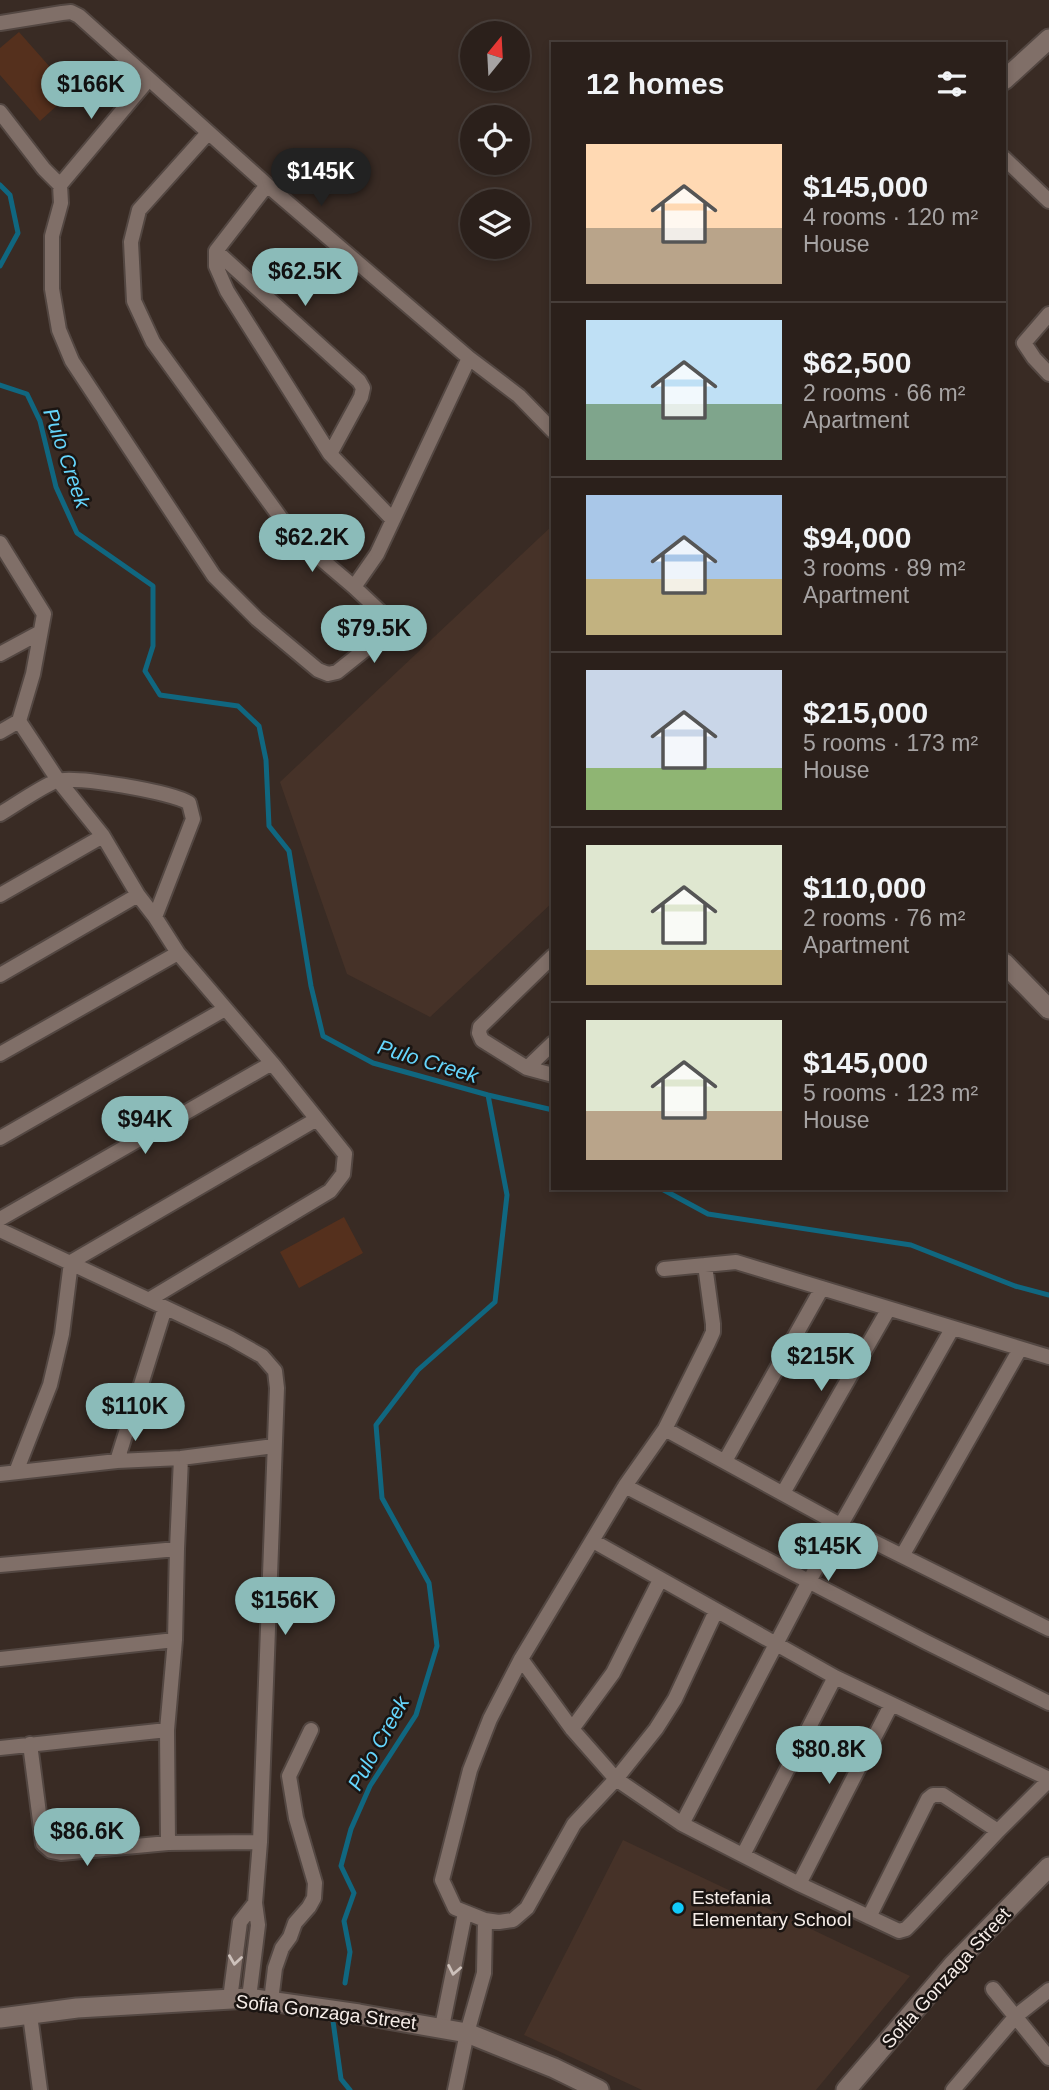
<!DOCTYPE html>
<meta charset="utf-8">
<style>
body{margin:0;font-family:Arial,sans-serif;background:#372d28;color:#f1f3f6;height:100vh;display:flex;flex-direction:column;font-size:26px;white-space:nowrap}
*{box-sizing:border-box;margin:0}
p{font-size:23px;color:#a6a3a3}
.icon{flex:none;width:38px;height:38px;fill:none;stroke:currentColor;stroke-width:2;stroke-linecap:round;stroke-linejoin:round}
.map{position:relative;flex:1;overflow:hidden}
.side{position:absolute;left:551px;top:42px;width:455px;height:1148px;display:flex;flex-direction:column;background:#2b201b;border-radius:0px;box-shadow:0 4px 10px #0003,0 0 0 2px #473e3a}
.side>*{flex:none}
.needle{width:46px;rotate:18deg}
.tools{position:absolute;left:460px;top:21px;display:grid;gap:14px}
.tools a{display:grid;place-items:center;width:70px;height:70px;border-radius:50%;background:#2b201b;box-shadow:0 4px 10px #0003,0 0 0 2px #473e3a;font-size:35px}
.price{position:absolute;translate:-50% -60px;padding:0 16px;border-radius:24px;background:#8bbbb9;color:#111;font-size:23px;line-height:46px;filter:drop-shadow(0 2px 4px #0008)}
.price::after{content:'';position:absolute;left:50%;top:42px;width:21px;height:16px;margin-left:-10px;background:inherit;clip-path:polygon(0 0,100% 0,50% 100%)}
.price.active{background:#222;color:#fff}
ul{padding:0;list-style:none}
li{display:flex;align-items:center;gap:21px;height:175px;padding:0 35px}
li+li{border-top:2px solid #473e3a}
li span{display:grid;place-items:center;flex:none;width:196px;height:140px;border-radius:0px;color:#555}
li>.icon{margin-inline-start:auto}
span .icon{width:84px;height:84px;fill:#fffc;stroke-width:1}
li b{font-size:30px}
h2{display:flex;justify-content:space-between;align-items:center;height:84px;padding:0 35px;font-size:30px}
.map>svg:first-child{display:block}
.built{fill:#463228}
.green{fill:#55301d}
.lines{fill:none;stroke-linecap:round;stroke-linejoin:round}
.stream{stroke:#106780;stroke-width:5}
.street-casing{stroke:#534742;stroke-width:18}
.secondary-casing{stroke:#534742;stroke-width:23}
.street{stroke:#806f68;stroke-width:14}
.secondary{stroke:#806f68;stroke-width:19}
.oneway{stroke:#cdc1bb}
.poi-dot{fill:#10cafa;stroke:#1b1512;stroke-width:2.5}
.labels{text-anchor:middle;dominant-baseline:central;stroke-width:5;stroke-linejoin:round;paint-order:stroke}
.poi-label{font-size:19px;fill:#f6ede8;stroke:#1b1512;text-anchor:start}
.street-label{font-size:19px;fill:#f6ede8;stroke:#1b1512}
.water-label{font-size:21px;font-style:italic;fill:#65d5fc;stroke:#1b1512}
</style>
<div class="map">
<svg width="1049" height="2090" viewBox="0 0 1049 2090">
<rect width="100%" height="100%" fill="#392b24"/>
<path class="built" d="M553 525V902L430 1017 347 974 280 782Z
M623 1840 910 1976 816 2090H642L524 2035Z"/>
<path class="green" d="M19 32 72 92 40 121 0 75V48Z
M344 1217 363 1253 299 1288 280 1252Z"/>
<g class="lines">
<path class="stream" d="M0 185 10 195 18 233 0 266
M0 385 27 394 40 421 56 487 77 533 153 586V646L145 671 160 695 238 706 259 726 266 760 269 826 289 851 311 986 323 1036 373 1063 488 1095 553 1110
M660 1188 708 1214 911 1245 1015 1286 1049 1295
M345 1983 350 1952 344 1921 354 1893 341 1866 351 1829 370 1786 416 1715 437 1646 429 1583 382 1498 376 1425 418 1370 495 1302 507 1195 488 1095
M333 2021 341 2079 350 2090"/>
<g class="street-casing">
<path id="street" d="M0 23 62 13 71 12 79 16 267 185 469 358 519 396 553 431
M0 112 44 169 60 185 61 203 52 236V289L59 330 72 361 214 576 257 619 318 670 328 674 337 672 387 632 389 624 387 618 354 587 377 554 469 358
M208 133 139 210 131 242 134 301 153 342 293 535 354 587
M1004 158 1049 201
M60 185 148 80
M216 251 359 381 363 388 361 397 330 454 227 291 216 266V251L267 185
M1049 314 1024 343 1034 358 1049 374
M330 454 393 520
M0 543 44 614 33 674 19 721 58 780 103 836 138 895 155 917 178 953 272 1063 345 1154 343 1174 330 1191 150 1299
M0 654 39 633
M0 732 19 721
M0 814C15 805 41 787 56 781 74 775 172 792 189 803L193 819 155 917
M0 895 103 836
M553 956 480 1027 479 1033 482 1040 527 1068 553 1075
M0 975 138 895
M0 1054 178 953
M527 1068 553 1043
M0 1138 225 1009
M0 1219 272 1063
M0 1230 230 1338 262 1356 275 1371 277 1388 260 1842 255 1903 258 1925 249 1998
M705 1265 713 1324V1332L708 1343 665 1429 625 1486 521 1659 490 1719 470 1770 442 1880 455 1908 485 1920 499 1922 513 1920 527 1908 574 1824 616 1779 656 1729 675 1699 716 1611
M664 1269 736 1262 1049 1357
M665 1429 840 1525 1049 1629
M117 1461 165 1308
M725 1461 822 1288
M16 1472 50 1385 62 1334 71 1262 317 1119
M0 1474 117 1461 181 1458 274 1446
M625 1486 926 1642 1049 1703
M783 1493 888 1310
M593 1541 835 1677 1049 1779
M902 1556 1020 1349
M0 1565 177 1549
M0 1659 175 1640
M521 1659 572 1729 616 1779 682 1824 799 1884 899 1931 906 1929 913 1922 998 1831 1049 1780
M572 1729 613 1673 660 1580
M30 1744 43 1844 51 1851 61 1853 168 1843 260 1842
M0 1748 167 1730
M682 1824 809 1581 952 1329
M168 1843 167 1730 175 1640 177 1549 181 1458
M743 1855 835 1677
M799 1884 891 1705
M869 1917 928 1799 933 1795H943L998 1831
M993 1989 1049 2058
M230 1999 240 1922 255 1903
M271 2001 275 1968 282 1948 290 1937 295 1923 309 1907 314 1898 315 1883 296 1818 289 1776 311 1730
M30 2015 40 2090
M442 2027 465 1913
M455 2090 467 2033 484 1973 485 1920
M953 2090 1016 2016 1049 1990"/>
</g>
<g class="secondary-casing">
<path id="secondary" d="M1004 80 1049 39
M1004 963 1049 1009
M0 2018 77 2008 249 1998 359 2014 467 2033 554 2068 599 2090
M846 2090 953 1965 1049 1867"/>
</g>
<use href="#street" class="street"/>
<use href="#secondary" class="secondary"/>
</g>
<defs><path id="oneway-chevron" d="M-2-3.5L2.5 0L-2 3.5" fill="none" stroke-width="1.6" stroke-linecap="round" stroke-linejoin="round" transform="scale(1.75)"/></defs>
<g class="oneway">
<use href="#oneway-chevron" transform="translate(235 1960) rotate(98)"/>
<use href="#oneway-chevron" transform="translate(454 1970) rotate(101)"/>
</g>
<circle class="poi-dot" cx="678" cy="1908" r="7"/>
<g class="labels">
<g class="poi-label">
<text x="692" y="1897">Estefania<tspan x="692" dy="22">Elementary School</tspan></text>
</g>
<g class="street-label">
<text transform="translate(946 1978) rotate(-48)">Sofia Gonzaga Street</text>
<text transform="translate(326 2012) rotate(7)">Sofia Gonzaga Street</text>
</g>
<g class="water-label">
<text transform="translate(67 458) rotate(71)">Pulo Creek</text>
<text transform="translate(428 1061) rotate(17)">Pulo Creek</text>
<text transform="translate(378 1743) rotate(-61)">Pulo Creek</text>
</g>
</g>
</svg>
<div class="tools">
<a><svg class="needle" viewBox="-14 -14 28 28"><path d="M0-13l5 13h-10z" fill="#e53935"/><path d="M0 13l5-13h-10z" fill="#a6a3a3"/></svg></a>
<a><svg class="icon" aria-label="locate" viewBox="0 0 24 24"><circle cx="12" cy="12" r="6"/><path d="M12 2v4M12 18v4M2 12h4M18 12h4"/></svg></a>
<a><svg class="icon" aria-label="layers" viewBox="0 0 24 24"><path d="M12 4l9 5-9 5-9-5zM3 14l9 5 9-5"/></svg></a>
</div>
<b class="price" style="left:91px;top:121px">$166K</b>
<b class="price active" style="left:321px;top:208px">$145K</b>
<b class="price" style="left:305px;top:308px">$62.5K</b>
<b class="price" style="left:312px;top:574px">$62.2K</b>
<b class="price" style="left:374px;top:665px">$79.5K</b>
<b class="price" style="left:145px;top:1156px">$94K</b>
<b class="price" style="left:821px;top:1393px">$215K</b>
<b class="price" style="left:135px;top:1443px">$110K</b>
<b class="price" style="left:828px;top:1583px">$145K</b>
<b class="price" style="left:285px;top:1637px">$156K</b>
<b class="price" style="left:829px;top:1786px">$80.8K</b>
<b class="price" style="left:87px;top:1868px">$86.6K</b>
<section class="side">
<h2>12 homes<svg class="icon" aria-label="filters" viewBox="0 0 24 24"><path d="M4 7h16M4 17h16"/><circle cx="9" cy="7" r="2"/><circle cx="15" cy="17" r="2"/></svg></h2>
<ul>
<li><span style="background:linear-gradient(#ffd9b3 60%,#b9a48a 0)"><svg class="icon" aria-label="home" viewBox="0 0 24 24"><path d="M3 11l9-7 9 7M6 9v11h12V9"/></svg></span><div><b>$145,000</b><p>4 rooms · 120 m²</p><p>House</p></div></li>
<li><span style="background:linear-gradient(#bfe0f5 60%,#7fa58c 0)"><svg class="icon" aria-label="home" viewBox="0 0 24 24"><path d="M3 11l9-7 9 7M6 9v11h12V9"/></svg></span><div><b>$62,500</b><p>2 rooms · 66 m²</p><p>Apartment</p></div></li>
<li><span style="background:linear-gradient(#a9c7e8 60%,#c2b280 0)"><svg class="icon" aria-label="home" viewBox="0 0 24 24"><path d="M3 11l9-7 9 7M6 9v11h12V9"/></svg></span><div><b>$94,000</b><p>3 rooms · 89 m²</p><p>Apartment</p></div></li>
<li><span style="background:linear-gradient(#c9d6e8 70%,#8fb573 0)"><svg class="icon" aria-label="home" viewBox="0 0 24 24"><path d="M3 11l9-7 9 7M6 9v11h12V9"/></svg></span><div><b>$215,000</b><p>5 rooms · 173 m²</p><p>House</p></div></li>
<li><span style="background:linear-gradient(#dfe7d0 75%,#c2b280 0)"><svg class="icon" aria-label="home" viewBox="0 0 24 24"><path d="M3 11l9-7 9 7M6 9v11h12V9"/></svg></span><div><b>$110,000</b><p>2 rooms · 76 m²</p><p>Apartment</p></div></li>
<li><span style="background:linear-gradient(#dfe7d0 65%,#b9a48a 0)"><svg class="icon" aria-label="home" viewBox="0 0 24 24"><path d="M3 11l9-7 9 7M6 9v11h12V9"/></svg></span><div><b>$145,000</b><p>5 rooms · 123 m²</p><p>House</p></div></li>
</ul>
</section>
</div>
